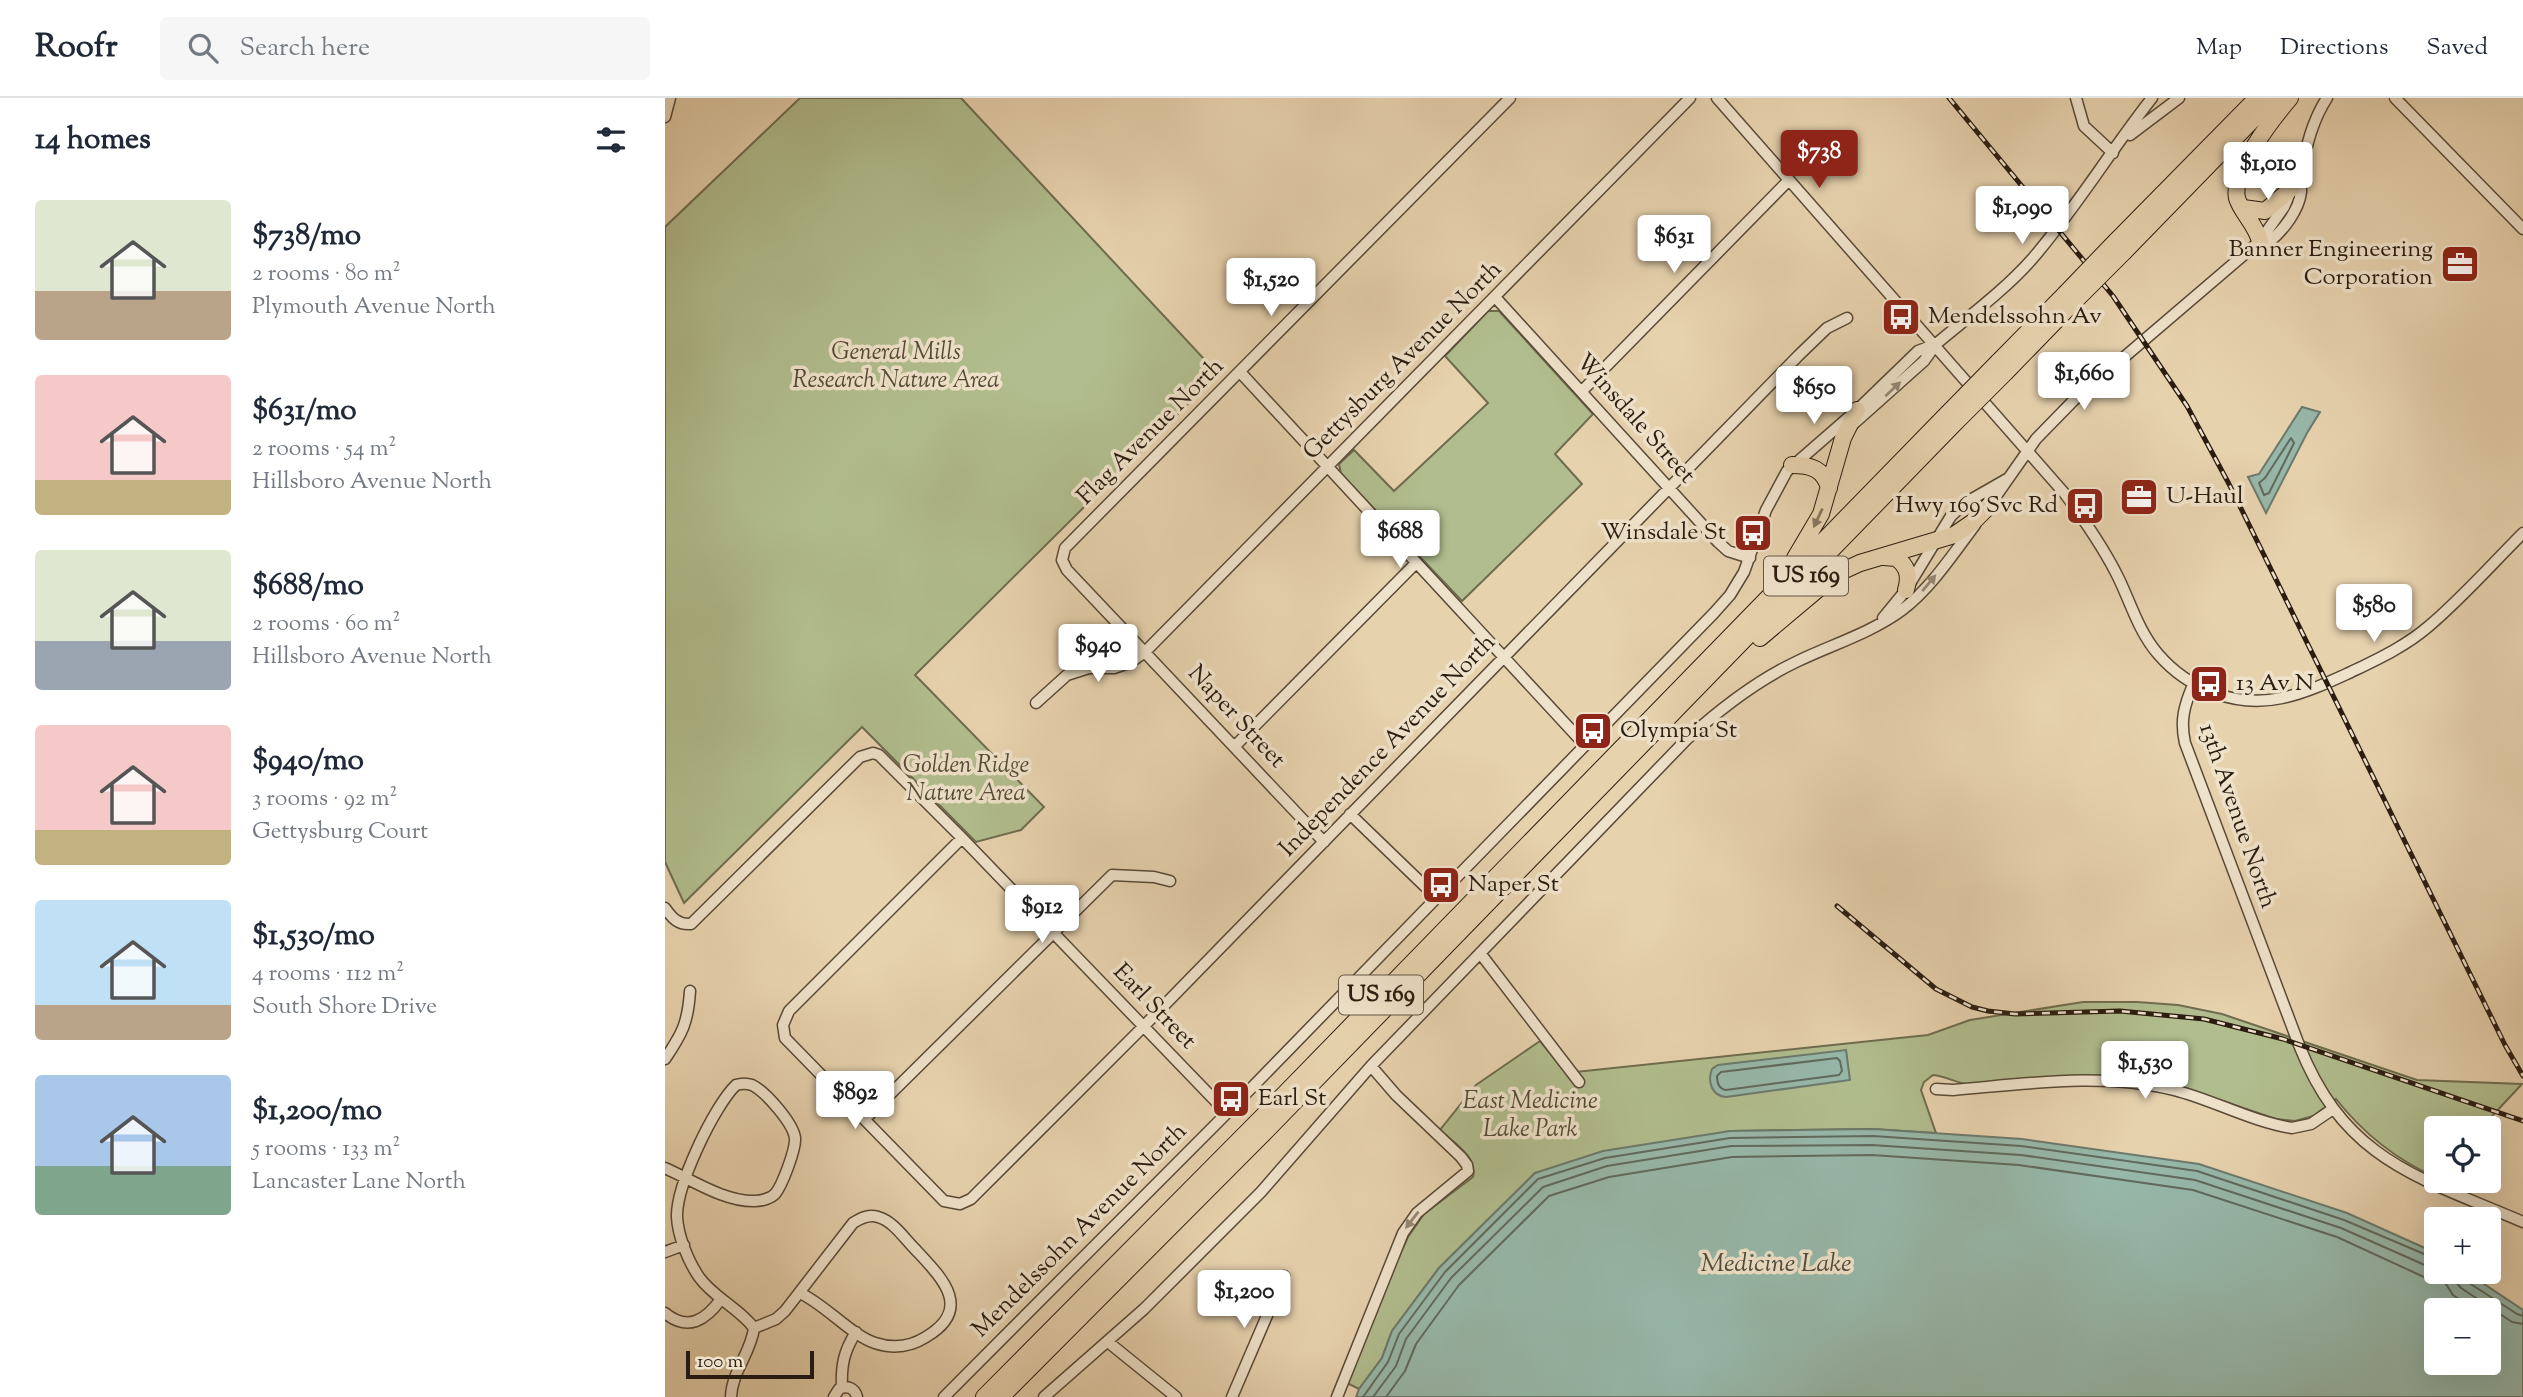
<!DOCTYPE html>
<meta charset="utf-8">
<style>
body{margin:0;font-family:"Sorts Mill Goudy",serif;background:#f6f6f7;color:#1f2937;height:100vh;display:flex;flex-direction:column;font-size:26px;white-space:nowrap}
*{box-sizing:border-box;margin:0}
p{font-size:23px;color:#747a83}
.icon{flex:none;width:38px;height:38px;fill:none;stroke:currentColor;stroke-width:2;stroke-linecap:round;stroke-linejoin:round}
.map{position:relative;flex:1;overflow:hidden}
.side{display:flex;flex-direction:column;background:#fff;width:665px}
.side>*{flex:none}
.buttons{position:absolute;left:1759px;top:1018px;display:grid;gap:14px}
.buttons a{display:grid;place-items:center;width:77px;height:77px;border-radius:7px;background:#fff;box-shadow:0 7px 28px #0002;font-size:35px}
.scale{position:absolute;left:21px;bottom:18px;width:128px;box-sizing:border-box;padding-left:7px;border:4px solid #2a1c10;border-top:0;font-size:19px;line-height:24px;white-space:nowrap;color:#2a1c10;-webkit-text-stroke:5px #efe2ca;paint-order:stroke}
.price{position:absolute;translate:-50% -60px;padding:0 16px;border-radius:7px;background:#fff;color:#222;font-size:23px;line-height:46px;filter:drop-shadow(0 2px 4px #0008)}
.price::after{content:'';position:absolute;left:50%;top:42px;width:21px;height:16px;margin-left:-10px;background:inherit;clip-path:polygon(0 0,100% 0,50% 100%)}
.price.selected{background:#8f2418;color:#fff}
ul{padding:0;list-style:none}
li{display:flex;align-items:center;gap:21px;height:175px;padding:0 35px}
li span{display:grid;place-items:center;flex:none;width:196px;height:140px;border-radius:7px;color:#555}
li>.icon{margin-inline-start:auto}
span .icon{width:84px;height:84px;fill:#fffc;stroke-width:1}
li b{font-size:30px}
h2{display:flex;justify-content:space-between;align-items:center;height:84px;padding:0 35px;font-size:30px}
header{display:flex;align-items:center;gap:42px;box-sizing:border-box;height:98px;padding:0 35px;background:#fff;border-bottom:2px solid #e0e1e3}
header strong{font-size:33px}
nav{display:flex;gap:38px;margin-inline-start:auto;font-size:24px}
.search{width:490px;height:63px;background:#f6f6f7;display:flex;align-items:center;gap:18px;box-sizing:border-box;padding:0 24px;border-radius:7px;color:#747a83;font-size:26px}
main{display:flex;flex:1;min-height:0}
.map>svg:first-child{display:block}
.green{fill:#b1bd8e;stroke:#6e6c4f;stroke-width:2}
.water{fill:#97b8aa;stroke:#6b7a6c;stroke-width:2;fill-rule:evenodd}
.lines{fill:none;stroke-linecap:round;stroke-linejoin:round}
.shore{stroke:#606a5d;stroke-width:2}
.minor-casing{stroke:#594a38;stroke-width:13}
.highway-casing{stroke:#2a1c10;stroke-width:18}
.minor{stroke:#efe2ca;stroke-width:10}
.highway{stroke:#e7d2ae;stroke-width:16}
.rail-casing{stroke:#2a1c10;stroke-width:5}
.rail{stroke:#efe2ca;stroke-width:2.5;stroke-dasharray:8;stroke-linecap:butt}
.highway-bridge-casing{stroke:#2a1c10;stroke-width:18;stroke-linecap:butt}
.highway-bridge{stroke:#e7d2ae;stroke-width:16}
.oneway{fill:#968976}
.oneway2{fill:#88775f}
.labels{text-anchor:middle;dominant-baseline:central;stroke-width:7;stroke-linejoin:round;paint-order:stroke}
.shield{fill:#efe2ca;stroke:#655748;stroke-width:2}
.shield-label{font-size:23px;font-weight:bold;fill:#2a1c10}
.poi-label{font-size:24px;fill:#2a1c10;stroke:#efe2ca;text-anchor:start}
.park-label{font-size:24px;font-style:italic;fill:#524c36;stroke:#efe2ca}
.street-label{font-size:24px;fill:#2a1c10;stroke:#efe2ca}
.water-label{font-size:26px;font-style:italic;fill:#4b4b3e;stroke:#efe2ca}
</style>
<header>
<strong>Roofr</strong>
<div class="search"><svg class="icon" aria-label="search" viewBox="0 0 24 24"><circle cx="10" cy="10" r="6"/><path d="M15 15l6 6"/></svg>Search here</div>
<nav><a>Map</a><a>Directions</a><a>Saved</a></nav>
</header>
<main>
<section class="side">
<h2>14 homes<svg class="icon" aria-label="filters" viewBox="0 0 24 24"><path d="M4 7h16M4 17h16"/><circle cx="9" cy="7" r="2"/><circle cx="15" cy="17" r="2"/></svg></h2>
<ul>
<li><span style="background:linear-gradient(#dfe7d0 65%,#b9a48a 0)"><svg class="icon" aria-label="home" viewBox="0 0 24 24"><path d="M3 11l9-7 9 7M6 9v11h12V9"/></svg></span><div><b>$738/mo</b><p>2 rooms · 80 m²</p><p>Plymouth Avenue North</p></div></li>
<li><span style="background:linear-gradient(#f6c9c9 75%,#c2b280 0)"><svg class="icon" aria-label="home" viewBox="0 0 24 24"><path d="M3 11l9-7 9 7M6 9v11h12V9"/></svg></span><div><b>$631/mo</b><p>2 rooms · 54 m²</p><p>Hillsboro Avenue North</p></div></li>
<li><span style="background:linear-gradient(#dfe7d0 65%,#9aa5b1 0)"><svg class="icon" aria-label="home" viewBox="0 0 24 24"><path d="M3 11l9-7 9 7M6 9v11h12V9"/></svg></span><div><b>$688/mo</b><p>2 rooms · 60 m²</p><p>Hillsboro Avenue North</p></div></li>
<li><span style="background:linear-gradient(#f6c9c9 75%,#c2b280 0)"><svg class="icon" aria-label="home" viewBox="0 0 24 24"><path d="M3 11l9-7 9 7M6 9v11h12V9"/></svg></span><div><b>$940/mo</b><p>3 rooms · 92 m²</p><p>Gettysburg Court</p></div></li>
<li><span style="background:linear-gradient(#bfe0f5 75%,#b9a48a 0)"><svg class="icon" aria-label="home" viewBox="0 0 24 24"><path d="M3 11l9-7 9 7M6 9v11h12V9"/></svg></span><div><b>$1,530/mo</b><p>4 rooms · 112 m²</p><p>South Shore Drive</p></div></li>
<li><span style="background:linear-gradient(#a9c7e8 65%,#7fa58c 0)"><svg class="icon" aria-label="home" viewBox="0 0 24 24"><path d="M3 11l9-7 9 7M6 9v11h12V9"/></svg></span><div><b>$1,200/mo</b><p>5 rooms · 133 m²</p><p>Lancaster Lane North</p></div></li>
</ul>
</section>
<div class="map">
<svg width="1858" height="1299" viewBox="0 0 1858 1299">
<rect width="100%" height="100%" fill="#e7d2ae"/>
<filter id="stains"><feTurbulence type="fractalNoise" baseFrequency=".00286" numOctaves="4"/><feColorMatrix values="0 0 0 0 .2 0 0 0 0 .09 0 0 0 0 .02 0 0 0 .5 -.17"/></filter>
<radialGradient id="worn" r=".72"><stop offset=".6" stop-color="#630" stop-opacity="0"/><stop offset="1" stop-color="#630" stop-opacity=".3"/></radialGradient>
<path class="green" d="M135 0H296L553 276 250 577 379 709 356 732 311 744 197 629 19 805 0 764V129Z
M823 213H834L928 316 890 356 917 386 797 503 676 376 674 366 689 352 729 393 823 305 780 258Z
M1418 904H1472L1513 907 1557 916 1752 982 1857 986 1815 1031H1771L1770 1079C1730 1061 1698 1035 1671 1001L1648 1018 1630 1023 1611 1021 1507 986H1301C1289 984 1280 978 1268 977L1259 984 1256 992 1271 1035 1208 1031 1065 1033 870 1075 774 1170 727 1233 717 1260 694 1291 682 1285 731 1164 743 1139 759 1116 808 1079C813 1059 789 1045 775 1032L811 987 875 943 901 975 1263 937 1305 922Z"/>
<path class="water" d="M1637 309 1655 314 1642 335 1601 415 1583 379 1594 376Z
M1181 952 1185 982 1061 999C1047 998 1042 984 1047 971L1053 967Z
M1208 1031 1357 1041 1534 1066 1682 1115 1771 1155V1174H1801L1858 1212V1299H691L694 1291 717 1260 727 1233 774 1170 870 1075 938 1053 1065 1033ZM1771 1213H1824V1265H1771Z"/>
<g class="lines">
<path class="shore" d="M1626 340 1629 345 1604 395 1599 397 1594 385 1600 380Z
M1172 960 1175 963 1177 973 1174 977 1061 992C1053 991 1052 984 1052 978L1056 974Z
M1789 1174 1791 1184 1796 1190 1847 1224 1858 1226
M1798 1174 1801 1183 1852 1216 1858 1218
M698 1299 723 1264 734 1236 780 1174 873 1081 940 1060 1065 1040 1208 1038 1356 1048 1532 1073 1679 1122 1771 1161
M708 1299 731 1268 741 1241 786 1180 878 1089 942 1068 1066 1048 1207 1047 1356 1057 1530 1082 1676 1130 1762 1168 1771 1170
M721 1299 740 1273 751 1246 794 1187 884 1098 944 1079 1067 1059 1207 1057 1354 1067 1528 1092 1672 1139 1759 1179 1777 1180 1788 1197 1811 1213"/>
<g class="minor-casing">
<path id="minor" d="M1052 0 1400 396C1420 423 1439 450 1454 481 1466 506 1474 534 1493 556 1523 591 1571 610 1617 600 1641 595 1664 584 1686 574 1713 561 1741 548 1764 528 1797 500 1827 466 1858 435
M1411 0 1419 28 1448 55
M1730 0 1858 131
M0 19 5 0
M1465 37 1514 0
M1595 143 1604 144C1618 133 1634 112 1636 94 1636 88 1635 83 1636 78 1640 51 1647 23 1662 0
M830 199 1053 444 1063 453 1085 460
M575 274 920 647
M917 293 1124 82
M1185 329 1259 263 1271 246C1303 219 1340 192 1368 160 1411 110 1446 52 1487 0
M1322 411 1371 341 1409 302 1595 143 1619 109 1627 90 1635 82
M1218 520 1241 492 1286 418 1300 405 1342 381
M1528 587C1519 608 1515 623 1520 645L1634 947C1680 1063 1753 1079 1858 1124
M371 605 402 577 424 570H449L466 564 480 554 1025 0
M570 648 751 465
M685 716 772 800
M297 740 124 913 118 927 120 940 279 1103 295 1106 306 1101 478 929 1134 257 1162 230 1182 220
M659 744 402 472 397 462 400 450 845 0
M0 810C7 820 13 827 26 826L195 659 208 655 214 657 297 740 562 1015
M815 855 914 984
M0 961C17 936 23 925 25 893
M1271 991 1288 992C1360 986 1438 974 1509 992 1548 1002 1588 1024 1627 1030L1646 1026 1668 1011
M200 1021 447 777 489 779 505 783
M0 1070C27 1082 60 1104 90 1103 97 1103 106 1100 110 1096 117 1088 131 1051 130 1040 128 1025 101 994 87 987 81 985 77 985 71 987 49 1008 11 1088 12 1119 13 1138 23 1163 34 1179 49 1200 74 1210 89 1230 86 1255 67 1273 66 1299
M0 1154 19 1147
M0 1215C23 1234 41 1222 56 1201
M89 1230 111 1221 120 1213 188 1125C196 1120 204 1116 213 1119 228 1123 239 1140 249 1150 275 1178 310 1210 261 1239 245 1249 228 1251 210 1245 186 1237 162 1208 135 1195
M443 1244 511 1299
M177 1289C176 1267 179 1253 191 1234
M169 1299 174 1291C182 1287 190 1290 192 1299
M279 1299 562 1015 1049 515 1065 497 1079 474 1101 412 1122 373 1192 312 1253 253 1271 246
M379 1299 479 1211 596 1094 706 968 1022 641C1055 611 1091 583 1131 564 1166 547 1206 535 1237 512 1266 490 1288 456 1310 427
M567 1299 619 1178
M672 1299 738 1135 752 1115 803 1073 802 1067 796 1059 731 997 706 968"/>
</g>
<g class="highway-casing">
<path id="highway" d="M1578 110 1600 113 1627 90
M1451 143 1592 0
M1595 143C1590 125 1576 114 1572 100 1566 73 1608 20 1625 0
M1459 154 1609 0
M1333 264 1400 196
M1341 274 1408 205
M1127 367C1146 367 1159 371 1164 390
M1219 459 1231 460C1243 468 1245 479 1241 492
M1130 460 1156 416 1178 340 1192 312
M1095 540 1171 476 1195 465 1289 437 1308 424 1325 407
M319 1299 597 1019 1283 315
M336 1299 601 1033 1291 324"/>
</g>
<use href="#minor" class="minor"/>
<use href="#highway" class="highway"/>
<g class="rail-casing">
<path id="rail" d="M1284 0 1448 198 1522 308 1564 386 1840 947 1858 978
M1172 808 1271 891 1307 909 1323 913 1350 916 1455 913 1539 921 1618 941 1858 1023"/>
</g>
<use href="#rail" class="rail"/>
<g class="highway-bridge-casing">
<path id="highway-bridge" d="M1400 196 1451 143
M1408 205 1459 154
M1283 315 1333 264
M1291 324 1341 274"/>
</g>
<use href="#highway-bridge" class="highway-bridge"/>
</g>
<defs><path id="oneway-solid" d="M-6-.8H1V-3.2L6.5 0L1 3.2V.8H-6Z" transform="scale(1.75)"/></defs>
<g class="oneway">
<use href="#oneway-solid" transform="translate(1228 291) rotate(-43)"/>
<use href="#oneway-solid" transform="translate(1264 485) rotate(-50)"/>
<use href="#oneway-solid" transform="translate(747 1122) rotate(128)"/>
</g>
<use class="oneway2" href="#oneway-solid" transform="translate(1153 420) rotate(115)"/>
<defs>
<g id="office-square" transform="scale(2.0125)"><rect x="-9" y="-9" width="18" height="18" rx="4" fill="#8f2418" stroke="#efe2ca"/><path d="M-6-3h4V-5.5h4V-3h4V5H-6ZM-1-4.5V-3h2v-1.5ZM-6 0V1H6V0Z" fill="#fff"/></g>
<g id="bus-square" transform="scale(2.0125)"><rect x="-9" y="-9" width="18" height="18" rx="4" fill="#8f2418" stroke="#efe2ca"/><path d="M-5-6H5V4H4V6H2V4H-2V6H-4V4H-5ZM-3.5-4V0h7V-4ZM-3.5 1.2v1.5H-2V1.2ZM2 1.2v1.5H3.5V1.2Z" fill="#fff"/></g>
</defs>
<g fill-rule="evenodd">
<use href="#office-square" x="1795" y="166"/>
<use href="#bus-square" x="1236" y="219"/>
<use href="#office-square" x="1474" y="399"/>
<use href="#bus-square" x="1420" y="408"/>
<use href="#bus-square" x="1088" y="435"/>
<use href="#bus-square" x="1544" y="586"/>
<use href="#bus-square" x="928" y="633"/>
<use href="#bus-square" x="776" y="787"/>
<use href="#bus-square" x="566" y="1001"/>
</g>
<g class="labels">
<g class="shield">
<rect x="1099" y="458.5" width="84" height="39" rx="5"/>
<rect x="674" y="877.5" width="84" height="39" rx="5"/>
</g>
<g class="shield-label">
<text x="1141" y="478">US 169</text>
<text x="716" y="897">US 169</text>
</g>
<g class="poi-label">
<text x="1768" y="152" text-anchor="end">Banner Engineering<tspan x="1768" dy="28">Corporation</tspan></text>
<text x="1263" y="219">Mendelssohn Av</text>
<text x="1501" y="399">U-Haul</text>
<text x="1393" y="408" text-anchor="end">Hwy 169 Svc Rd</text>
<text x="1061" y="435" text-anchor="end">Winsdale St</text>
<text x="1571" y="586">13 Av N</text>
<text x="955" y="633">Olympia St</text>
<text x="803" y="787">Naper St</text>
<text x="593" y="1001">Earl St</text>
</g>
<g class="park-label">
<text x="231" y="255">General Mills<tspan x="231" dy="28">Research Nature Area</tspan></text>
<text x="301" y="668">Golden Ridge<tspan x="301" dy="28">Nature Area</tspan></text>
<text x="865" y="1004">East Medicine<tspan x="865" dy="28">Lake Park</tspan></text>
</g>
<g class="street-label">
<text transform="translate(738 263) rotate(-45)">Gettysburg Avenue North</text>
<text transform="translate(970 321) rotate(48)">Winsdale Street</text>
<text transform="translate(486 334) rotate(-45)">Flag Avenue North</text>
<text transform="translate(571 619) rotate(47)">Naper Street</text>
<text transform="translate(723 648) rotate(-46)">Independence Avenue North</text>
<text transform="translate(1572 718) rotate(71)">13th Avenue North</text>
<text transform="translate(489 909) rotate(46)">Earl Street</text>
<text transform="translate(415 1133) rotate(-45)">Mendelssohn Avenue North</text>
</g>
<g class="water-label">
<text x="1111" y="1166">Medicine Lake</text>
</g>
</g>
<rect width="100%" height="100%" filter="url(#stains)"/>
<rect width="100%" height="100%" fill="url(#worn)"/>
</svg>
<div class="buttons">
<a><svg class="icon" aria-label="locate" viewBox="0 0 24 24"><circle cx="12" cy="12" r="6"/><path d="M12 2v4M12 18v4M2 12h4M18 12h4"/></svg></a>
<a>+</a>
<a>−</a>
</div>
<div class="scale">100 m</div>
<b class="price selected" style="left:1154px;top:92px">$738</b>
<b class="price" style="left:1603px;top:104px">$1,010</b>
<b class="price" style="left:1357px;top:148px">$1,090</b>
<b class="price" style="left:1009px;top:177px">$631</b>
<b class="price" style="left:606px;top:220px">$1,520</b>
<b class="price" style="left:1419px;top:314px">$1,660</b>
<b class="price" style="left:1149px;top:328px">$650</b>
<b class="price" style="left:735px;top:472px">$688</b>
<b class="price" style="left:1709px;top:546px">$580</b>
<b class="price" style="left:433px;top:586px">$940</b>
<b class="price" style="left:377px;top:847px">$912</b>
<b class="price" style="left:1480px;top:1003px">$1,530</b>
<b class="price" style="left:190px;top:1033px">$892</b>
<b class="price" style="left:579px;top:1232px">$1,200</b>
</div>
</main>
